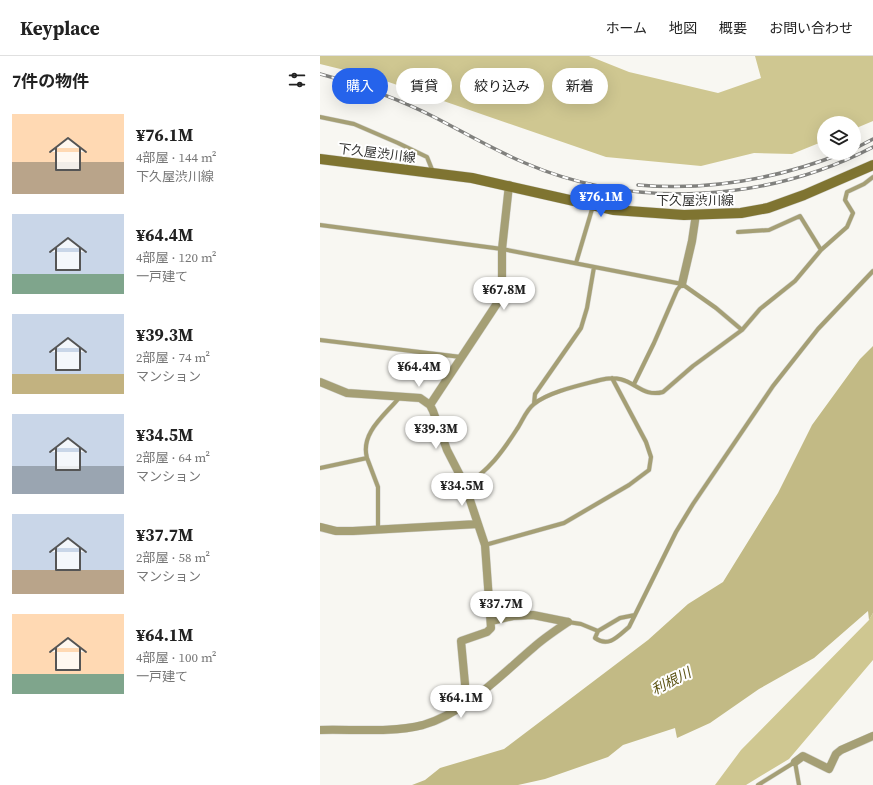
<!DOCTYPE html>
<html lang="ja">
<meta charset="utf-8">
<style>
body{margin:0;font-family:"Source Serif 4","Noto Sans JP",serif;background:#f2f2f2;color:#222;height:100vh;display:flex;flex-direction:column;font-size:15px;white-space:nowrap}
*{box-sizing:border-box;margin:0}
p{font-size:13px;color:#767676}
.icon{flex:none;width:22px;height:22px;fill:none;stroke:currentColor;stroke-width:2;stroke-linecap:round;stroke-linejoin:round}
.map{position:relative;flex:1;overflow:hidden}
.details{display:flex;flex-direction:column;background:#fff;width:320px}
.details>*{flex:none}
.banner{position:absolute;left:12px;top:12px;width:380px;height:36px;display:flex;gap:8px}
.buttons{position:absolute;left:497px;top:60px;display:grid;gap:8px}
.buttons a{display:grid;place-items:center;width:44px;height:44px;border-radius:50%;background:#fff;box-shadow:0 4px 16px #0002;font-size:20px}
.price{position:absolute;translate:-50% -34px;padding:0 9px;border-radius:14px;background:#fff;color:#222;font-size:13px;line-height:26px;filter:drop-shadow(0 1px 2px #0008)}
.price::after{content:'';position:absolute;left:50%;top:24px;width:12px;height:9px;margin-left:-6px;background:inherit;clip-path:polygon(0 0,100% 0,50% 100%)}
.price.selected{background:#2563eb;color:#fff}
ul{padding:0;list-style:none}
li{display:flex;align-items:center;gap:12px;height:100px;padding:0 12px}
li span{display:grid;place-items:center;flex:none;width:112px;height:80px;border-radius:0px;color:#555}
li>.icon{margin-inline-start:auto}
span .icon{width:48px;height:48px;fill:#fffc;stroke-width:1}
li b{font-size:17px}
h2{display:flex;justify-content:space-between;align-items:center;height:48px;padding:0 12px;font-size:17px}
.pill{padding:0 14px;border-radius:18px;background:#fff;box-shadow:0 4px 16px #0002;font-size:14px;line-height:36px}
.pill.selected{background:#2563eb;color:#fff}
header{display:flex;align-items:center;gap:24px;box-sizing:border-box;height:56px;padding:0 20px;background:#fff;border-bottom:1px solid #e0e0e0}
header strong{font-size:19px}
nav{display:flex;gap:22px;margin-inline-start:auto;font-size:14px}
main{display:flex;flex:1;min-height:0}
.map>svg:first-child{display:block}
.forest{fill:#cfc791}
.water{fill:#c2ba85}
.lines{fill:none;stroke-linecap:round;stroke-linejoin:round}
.service-casing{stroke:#d4d4cf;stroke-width:5}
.minor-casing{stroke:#d4d4cf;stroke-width:9}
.secondary-casing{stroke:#d4d4cf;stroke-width:11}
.service{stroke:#a59f75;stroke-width:4}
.minor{stroke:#a59f75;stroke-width:8}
.secondary{stroke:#7f7431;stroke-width:10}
.rail-casing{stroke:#81817e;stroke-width:3.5}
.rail{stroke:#fff;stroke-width:2;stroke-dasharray:6;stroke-linecap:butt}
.labels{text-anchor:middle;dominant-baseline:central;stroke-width:4;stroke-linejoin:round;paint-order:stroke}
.street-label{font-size:13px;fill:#323230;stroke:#fff}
.water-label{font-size:14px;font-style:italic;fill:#5c5314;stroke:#fff}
</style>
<header>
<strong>Keyplace</strong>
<nav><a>ホーム</a><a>地図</a><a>概要</a><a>お問い合わせ</a></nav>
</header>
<main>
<section class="details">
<h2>7件の物件<svg class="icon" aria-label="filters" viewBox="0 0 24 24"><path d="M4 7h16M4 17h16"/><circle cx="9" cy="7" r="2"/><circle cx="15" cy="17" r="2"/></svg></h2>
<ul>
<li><span style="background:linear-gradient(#ffd9b3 60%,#b9a48a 0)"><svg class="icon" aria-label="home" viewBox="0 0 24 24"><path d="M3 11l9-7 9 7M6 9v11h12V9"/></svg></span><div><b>¥76.1M</b><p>4部屋 · 144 m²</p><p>下久屋渋川線</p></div></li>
<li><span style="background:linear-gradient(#c9d6e8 75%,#7fa58c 0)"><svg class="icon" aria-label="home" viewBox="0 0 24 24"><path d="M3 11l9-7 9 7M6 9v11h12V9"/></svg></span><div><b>¥64.4M</b><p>4部屋 · 120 m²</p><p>一戸建て</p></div></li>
<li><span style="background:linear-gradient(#c9d6e8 75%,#c2b280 0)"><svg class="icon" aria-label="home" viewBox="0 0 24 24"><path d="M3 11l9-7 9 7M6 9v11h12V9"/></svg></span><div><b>¥39.3M</b><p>2部屋 · 74 m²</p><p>マンション</p></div></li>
<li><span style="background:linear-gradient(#c9d6e8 65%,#9aa5b1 0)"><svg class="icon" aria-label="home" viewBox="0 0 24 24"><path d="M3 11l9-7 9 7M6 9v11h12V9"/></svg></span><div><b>¥34.5M</b><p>2部屋 · 64 m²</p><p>マンション</p></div></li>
<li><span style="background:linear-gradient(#c9d6e8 70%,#b9a48a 0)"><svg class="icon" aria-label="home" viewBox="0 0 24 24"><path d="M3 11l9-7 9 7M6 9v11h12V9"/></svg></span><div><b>¥37.7M</b><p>2部屋 · 58 m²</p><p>マンション</p></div></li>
<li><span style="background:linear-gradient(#ffd9b3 75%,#7fa58c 0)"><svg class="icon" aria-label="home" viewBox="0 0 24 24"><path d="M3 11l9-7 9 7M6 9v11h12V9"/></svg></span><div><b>¥64.1M</b><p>4部屋 · 100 m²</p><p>一戸建て</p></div></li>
</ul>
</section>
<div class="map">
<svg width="553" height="729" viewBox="0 0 553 729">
<rect width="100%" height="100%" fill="#f8f7f2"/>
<path class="forest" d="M0 0H269L309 16 398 37 441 22 435 0H553V65L534 73V67H504V85L472 98 434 97 381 110 286 101 57 22 0 8Z
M553 557V604L469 703 426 729H395L421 694 549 564Z"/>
<path class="water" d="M553 290V557L549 564 548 555 494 602 439 633 390 667 357 682 355 672 303 689 288 701 225 723 198 729H92L105 724 120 712 184 693 328 584 368 548 403 526 458 437 492 369 540 303Z"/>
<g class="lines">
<g class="service-casing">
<path id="service" d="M0 61 34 68 78 87 107 101 113 116
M0 169 182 193 362 228 396 252 422 274
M418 176 449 174 480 160 501 194
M256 207 273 150
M0 284 141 301
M314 328 334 287 357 234 362 228
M214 348 215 338 261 272 267 252 274 211
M47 402 58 431V473
M0 412 47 402C40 377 65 359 79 342
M145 429C168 416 183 395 197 373 202 366 206 354 214 348 228 336 261 329 280 324 312 315 318 343 343 336L373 310 422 274 440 253 475 225 501 194 527 171 533 157 525 144 527 136 544 128 553 121
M165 489 244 467 309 429 329 414 331 401 326 386 292 322
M248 566 261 568 278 575 300 562 315 559
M278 575 275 582C289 592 298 580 309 571L356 476 373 448 453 330 498 273 553 215
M438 729 475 706 479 729"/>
</g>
<g class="minor-casing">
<path id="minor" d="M362 228 372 185 376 158
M0 326 27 337 100 342 110 349 113 355 127 394 145 429 165 489 171 572 167 576 141 585 145 628
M110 349 178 246 182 235V193L189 129
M0 471 16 475H33L158 468
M171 565 193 560 213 559 248 566
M0 674C33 673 71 677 103 669 145 657 181 619 214 591 224 582 236 574 248 566
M475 706 483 700 509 713 516 698 521 694 553 680"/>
</g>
<g class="secondary-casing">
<path id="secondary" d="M0 103 152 122 294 154 364 159 421 157 448 152 484 139 553 109"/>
</g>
<use href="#service" class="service"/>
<use href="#minor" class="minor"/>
<use href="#secondary" class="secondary"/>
<g class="rail-casing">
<path id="rail" d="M0 18C40 29 79 43 116 62 145 77 174 94 205 107 314 154 448 146 553 91
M534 93 553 83
M318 129C388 135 457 123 523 97"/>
</g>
<use href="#rail" class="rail"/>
</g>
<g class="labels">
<g class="street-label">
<text transform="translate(57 97) rotate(7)">下久屋渋川線</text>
<text x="375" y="144">下久屋渋川線</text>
</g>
<g class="water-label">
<text transform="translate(351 625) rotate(-27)">利根川</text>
</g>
</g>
</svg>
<div class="buttons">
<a><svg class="icon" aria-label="layers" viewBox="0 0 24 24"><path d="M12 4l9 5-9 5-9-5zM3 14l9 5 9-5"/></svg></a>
</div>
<b class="price selected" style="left:281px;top:162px">¥76.1M</b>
<b class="price" style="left:184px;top:255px">¥67.8M</b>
<b class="price" style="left:99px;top:332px">¥64.4M</b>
<b class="price" style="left:116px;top:394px">¥39.3M</b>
<b class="price" style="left:142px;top:451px">¥34.5M</b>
<b class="price" style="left:181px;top:569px">¥37.7M</b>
<b class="price" style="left:141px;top:663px">¥64.1M</b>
<div class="banner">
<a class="pill selected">購入</a>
<a class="pill">賃貸</a>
<a class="pill">絞り込み</a>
<a class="pill">新着</a>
</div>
</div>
</main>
